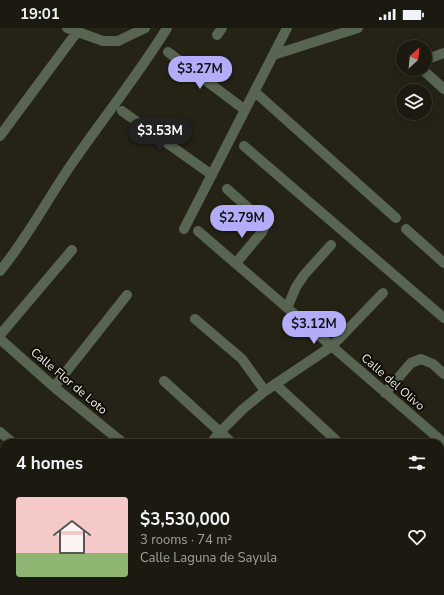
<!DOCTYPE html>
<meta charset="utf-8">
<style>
body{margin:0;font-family:"Nunito Sans",sans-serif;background:#252319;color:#f1f3f6;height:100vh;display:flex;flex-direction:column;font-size:15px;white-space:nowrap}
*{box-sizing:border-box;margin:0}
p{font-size:13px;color:#a0a19f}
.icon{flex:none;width:22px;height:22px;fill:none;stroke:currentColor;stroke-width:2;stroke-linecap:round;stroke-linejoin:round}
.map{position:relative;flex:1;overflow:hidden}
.sheet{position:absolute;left:0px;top:411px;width:444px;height:156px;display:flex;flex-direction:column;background:#1c1a10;border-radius:12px 12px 0 0;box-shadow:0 2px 10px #0003,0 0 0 1px #3a3830}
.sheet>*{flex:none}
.needle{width:26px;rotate:27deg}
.tools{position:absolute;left:396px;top:12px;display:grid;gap:8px}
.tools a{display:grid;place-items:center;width:36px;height:36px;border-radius:50%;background:#1c1a10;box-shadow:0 2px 10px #0003,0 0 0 1px #3a3830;font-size:20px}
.price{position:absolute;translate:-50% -34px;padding:0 9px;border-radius:14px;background:#b3adf9;color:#111;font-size:13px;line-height:26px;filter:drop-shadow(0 1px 2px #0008)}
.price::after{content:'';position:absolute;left:50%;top:24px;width:12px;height:9px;margin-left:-6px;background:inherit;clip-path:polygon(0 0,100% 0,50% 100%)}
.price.on{background:#222;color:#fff}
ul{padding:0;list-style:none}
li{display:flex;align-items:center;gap:12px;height:100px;padding:0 16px}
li+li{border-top:1px solid #3a3830}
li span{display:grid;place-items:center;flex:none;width:112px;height:80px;border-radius:4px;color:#555}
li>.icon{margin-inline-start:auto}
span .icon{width:48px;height:48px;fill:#fffc;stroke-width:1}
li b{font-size:17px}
h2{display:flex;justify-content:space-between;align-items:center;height:48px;padding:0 16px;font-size:17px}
.status{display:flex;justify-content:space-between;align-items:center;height:28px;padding:0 20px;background:#1c1a10;direction:ltr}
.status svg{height:11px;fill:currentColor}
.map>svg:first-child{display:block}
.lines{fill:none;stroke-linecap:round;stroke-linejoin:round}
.minor{stroke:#586651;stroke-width:10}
.labels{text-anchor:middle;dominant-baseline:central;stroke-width:4;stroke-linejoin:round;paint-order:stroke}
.street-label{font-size:12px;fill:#efeee5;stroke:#0d0c07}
</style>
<div class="status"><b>19:01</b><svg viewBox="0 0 49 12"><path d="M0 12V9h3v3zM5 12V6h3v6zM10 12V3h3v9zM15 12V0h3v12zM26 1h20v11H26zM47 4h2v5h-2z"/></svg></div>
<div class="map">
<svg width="444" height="567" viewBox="0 0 444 567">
<rect width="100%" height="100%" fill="#252315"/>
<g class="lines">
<path class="minor" d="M67 0 103 13H118L145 0
M217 7 222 0
M168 24 245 82
M273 27 358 0
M425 32 444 25
M422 41 444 61
M255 64 396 190
M122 83 212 147
M0 108 77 4
M244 118 444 290
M227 161 263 193 265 198 262 204 236 235
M184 201 287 0
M406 201 444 235
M198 203 444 415
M0 243C28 209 48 170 73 134 104 89 138 47 167 0
M287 280 296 259 304 247 331 217
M195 291 242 331 265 363
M0 307 72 222
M0 311 54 359 123 415
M164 353 232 415
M275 356 339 415
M54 359 127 267
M385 365 411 335 421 331 433 336 444 346
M0 404 13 415
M211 415 219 405 243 381 265 363 332 318 383 265
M0 446 4 448
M0 514 4 518
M51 563 55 567
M205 563 209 567
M233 563 237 567
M254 563 259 567
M414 563 419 567
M0 564 4 559
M83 567 86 563
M104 567 107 563"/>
</g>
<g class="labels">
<g class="street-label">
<text transform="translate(69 353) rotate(40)">Calle Flor de Loto</text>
<text transform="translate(393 354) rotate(41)">Calle del Olivo</text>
</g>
</g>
</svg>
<div class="tools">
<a><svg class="needle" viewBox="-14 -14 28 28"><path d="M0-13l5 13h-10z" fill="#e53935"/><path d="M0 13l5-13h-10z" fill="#a0a19f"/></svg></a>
<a><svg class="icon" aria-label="layers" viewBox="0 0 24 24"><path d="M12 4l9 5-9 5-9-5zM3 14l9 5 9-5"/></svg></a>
</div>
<b class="price" style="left:200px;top:62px">$3.27M</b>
<b class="price on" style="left:160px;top:124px">$3.53M</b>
<b class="price" style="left:242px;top:211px">$2.79M</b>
<b class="price" style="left:314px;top:317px">$3.12M</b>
<section class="sheet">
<h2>4 homes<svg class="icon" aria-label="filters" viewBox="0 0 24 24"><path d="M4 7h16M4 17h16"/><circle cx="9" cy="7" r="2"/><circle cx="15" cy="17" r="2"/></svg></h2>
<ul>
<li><span style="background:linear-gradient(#f6c9c9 70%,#8fb573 0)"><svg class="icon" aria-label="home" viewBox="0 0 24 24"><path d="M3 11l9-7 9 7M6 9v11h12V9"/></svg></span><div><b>$3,530,000</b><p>3 rooms · 74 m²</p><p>Calle Laguna de Sayula</p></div><svg class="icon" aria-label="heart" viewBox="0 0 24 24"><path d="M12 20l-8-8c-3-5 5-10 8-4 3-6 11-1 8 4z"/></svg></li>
</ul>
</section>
</div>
